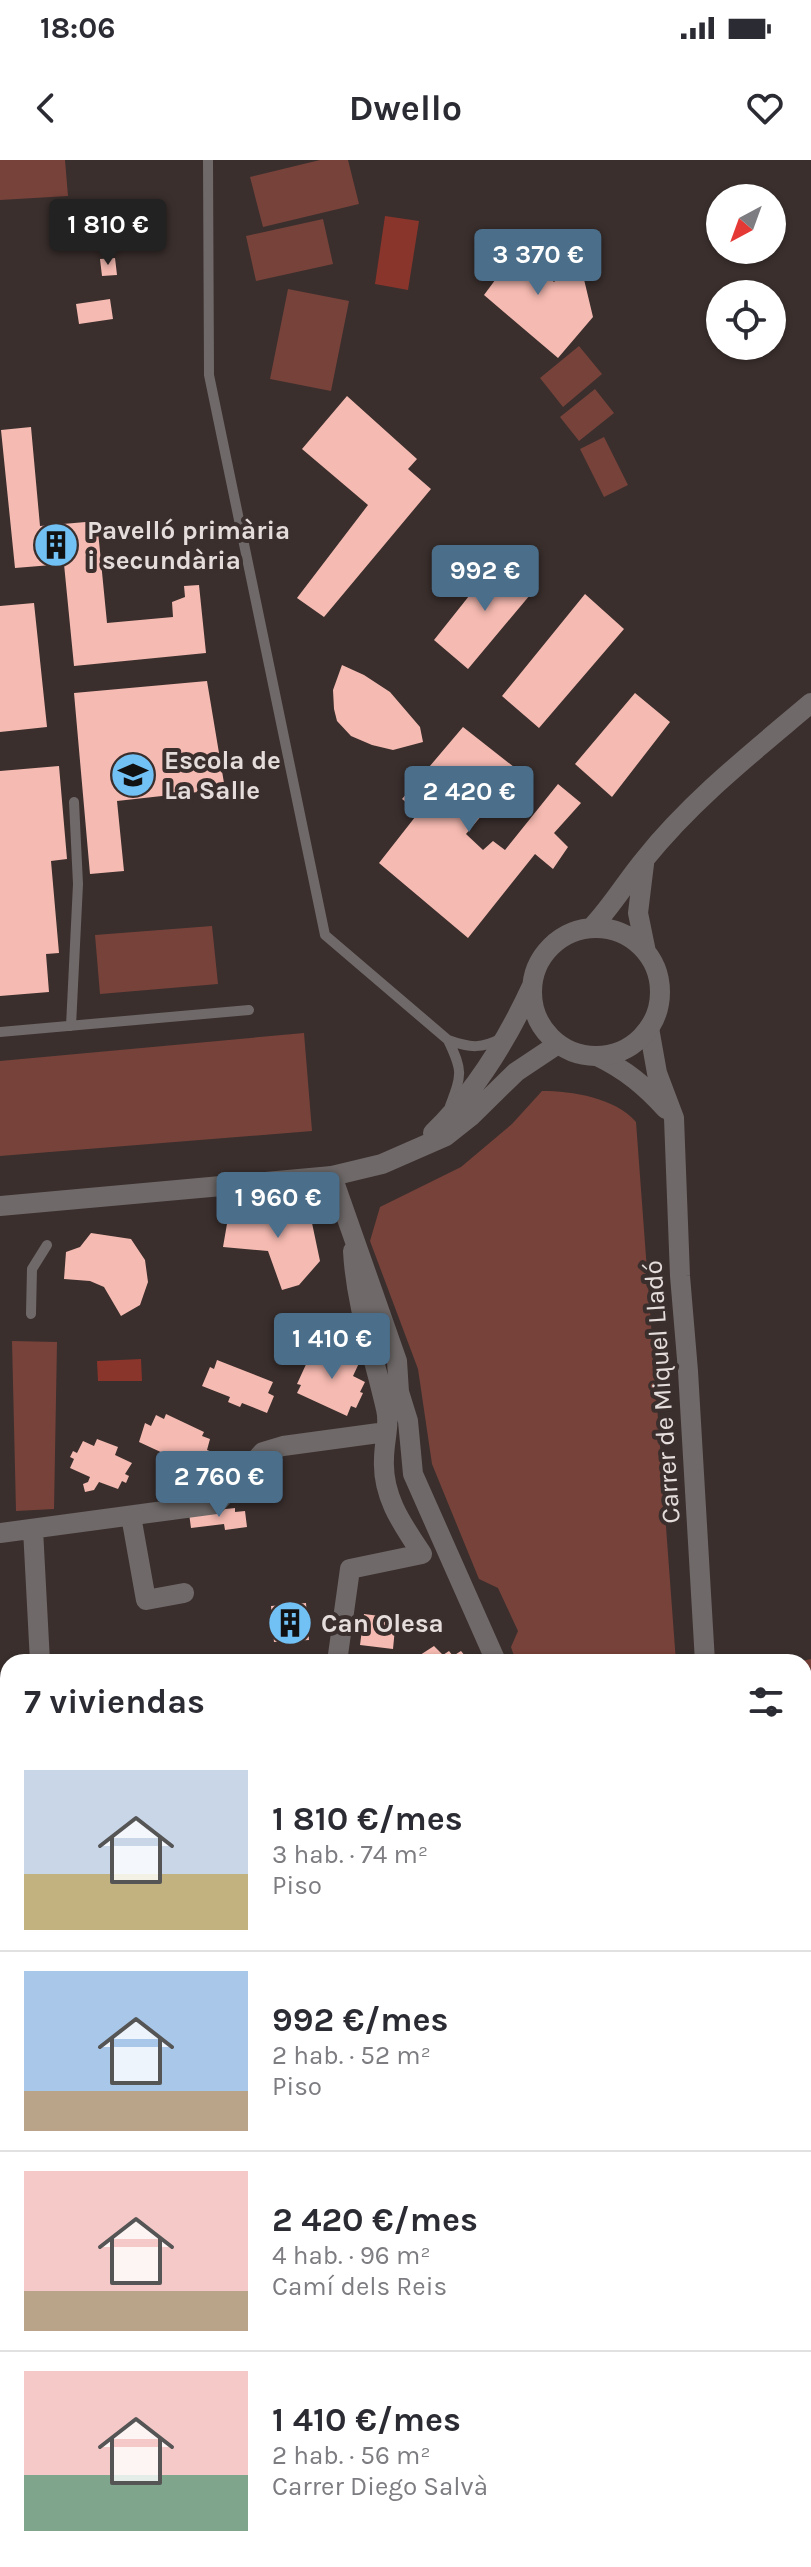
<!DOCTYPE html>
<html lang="es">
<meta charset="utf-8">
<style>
body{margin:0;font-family:Karla,sans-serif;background:#f7f7f7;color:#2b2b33;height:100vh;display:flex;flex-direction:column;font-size:30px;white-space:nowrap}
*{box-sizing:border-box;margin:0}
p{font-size:26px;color:#7c7c81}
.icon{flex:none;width:44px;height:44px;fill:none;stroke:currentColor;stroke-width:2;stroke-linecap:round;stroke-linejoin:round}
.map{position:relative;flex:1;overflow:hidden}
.sheet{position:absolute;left:0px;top:1494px;width:812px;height:914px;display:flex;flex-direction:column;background:#fff;border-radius:24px 24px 0 0;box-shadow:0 2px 6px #0004}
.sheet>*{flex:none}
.needle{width:52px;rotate:221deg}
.tools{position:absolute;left:706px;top:24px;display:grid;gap:16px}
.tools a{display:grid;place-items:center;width:80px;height:80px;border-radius:50%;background:#fff;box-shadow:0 2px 6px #0004;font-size:40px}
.price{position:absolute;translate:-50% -68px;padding:0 18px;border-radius:8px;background:#4b6e8a;color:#fff;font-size:26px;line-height:52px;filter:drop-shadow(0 2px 4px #0008)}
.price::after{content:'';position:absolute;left:50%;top:48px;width:24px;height:18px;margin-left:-12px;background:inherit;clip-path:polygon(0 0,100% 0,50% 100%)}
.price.current{background:#222;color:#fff}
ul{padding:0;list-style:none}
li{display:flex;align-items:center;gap:24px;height:200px;padding:0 24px}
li+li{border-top:2px solid #e1e1e2}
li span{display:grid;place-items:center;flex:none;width:224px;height:160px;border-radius:0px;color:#555}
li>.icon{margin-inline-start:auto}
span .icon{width:96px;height:96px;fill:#fffc;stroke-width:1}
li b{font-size:34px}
h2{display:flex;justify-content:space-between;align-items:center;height:96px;padding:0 24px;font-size:34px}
.status{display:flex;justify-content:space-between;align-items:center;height:56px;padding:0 40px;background:#fff;direction:ltr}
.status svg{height:22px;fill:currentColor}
header{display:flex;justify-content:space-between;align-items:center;height:104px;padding:0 24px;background:#fff;font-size:36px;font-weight:700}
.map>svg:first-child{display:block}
.green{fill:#77423a}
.water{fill:#89352c}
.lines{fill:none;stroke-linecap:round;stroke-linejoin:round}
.stream{stroke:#89352c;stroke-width:5}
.building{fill:#f5bab1}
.service{stroke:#6f6969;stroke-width:10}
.minor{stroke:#6f6969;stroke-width:20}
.tertiary{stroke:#6f6969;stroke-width:20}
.labels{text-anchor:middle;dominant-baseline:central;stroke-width:8;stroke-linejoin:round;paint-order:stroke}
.poi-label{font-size:26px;font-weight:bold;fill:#e4dddc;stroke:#3a2f2d;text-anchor:start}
.street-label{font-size:26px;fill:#e4dddc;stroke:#3a2f2d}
</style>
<div class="status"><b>18:06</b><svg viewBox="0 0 49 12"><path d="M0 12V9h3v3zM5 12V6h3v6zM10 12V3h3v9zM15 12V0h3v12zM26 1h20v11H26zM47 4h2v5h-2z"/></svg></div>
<header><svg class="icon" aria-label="back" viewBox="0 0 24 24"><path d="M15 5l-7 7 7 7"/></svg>Dwello<svg class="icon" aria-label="heart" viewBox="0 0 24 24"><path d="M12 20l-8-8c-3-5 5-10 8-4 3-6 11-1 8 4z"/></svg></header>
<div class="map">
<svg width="811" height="2407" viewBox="0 0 811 2407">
<rect width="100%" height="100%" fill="#3a2f2d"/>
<path class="green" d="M0 0H65L68 36 0 40Z
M320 0H348L359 44 263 67 250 17Z
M323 59 333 104 256 121 246 76Z
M288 129 349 141 331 231 270 219Z
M579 186 602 214 563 247 540 218Z
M595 229 614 253 579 281 560 257Z
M604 277 628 325 604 337 580 289Z
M212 766 218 824 100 834 95 775Z
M304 873 312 971 0 996V901Z
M542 931C572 931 616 938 636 962L676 1502H516L511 1487 518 1471 498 1428 479 1419 432 1304 418 1209 370 1081 380 1047 461 1007 512 964Z
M12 1181 57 1182 54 1349 16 1351Z
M811 1499V1767L804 1757V1502H797Z
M804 1824 811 1829V2407H413V2400H804Z"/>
<path class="water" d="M385 56 419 61 408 130 375 124Z
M141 1199 142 1221H98L97 1201Z"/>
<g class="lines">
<path class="stream" d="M804 1612 811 1604
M804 1837 811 1841"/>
</g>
<path class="building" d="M496 70 554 122 571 106 582 111 593 157 558 198 484 135 504 108 480 90Z
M115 98 117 115 102 116 100 99Z
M110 139 113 159 79 164 76 144Z
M347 236 417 299 408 309 431 329 324 457 297 438 368 345 302 289Z
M31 267 40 366 97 361 107 463 173 457 172 442 185 437 184 426 199 425 206 493 74 506 64 404 15 408 1 270Z
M500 397 535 429 468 509 434 480Z
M585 434 624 469 539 568 502 536Z
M34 443 47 567 0 572V446Z
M342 505 364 515 390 532 420 567 423 582 393 590 372 585 351 576 337 561 334 549 333 530Z
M207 521 225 629 117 641 124 711 90 714 74 533Z
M635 533 670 562 612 637 575 604Z
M463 567 519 611 466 674 483 690 493 681 505 690 558 624 581 643 554 673 568 687 553 709 535 694 468 778 379 703 419 652 402 639Z
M59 606 67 699 51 701 59 793 46 794 49 832 0 836V611Z
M289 1042 312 1063 320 1101 299 1125 282 1130 268 1091 223 1087 228 1058Z
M91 1073 131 1079 145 1100 148 1122 140 1145 121 1156 104 1127 90 1121 64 1119 66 1092 80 1087Z
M322 1184 360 1201 353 1216 365 1222 360 1232 363 1233 356 1248 351 1246 347 1256 297 1233 301 1225 297 1224 308 1200 314 1202Z
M217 1200 273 1222 268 1233 274 1236 267 1253 242 1243 240 1247 228 1242 230 1237 202 1226 210 1207 214 1209Z
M166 1254 204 1272 202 1276 210 1279 207 1290 212 1292 201 1310 176 1299 172 1307 161 1302 165 1294 139 1282 145 1263 151 1266 156 1255 164 1259Z
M97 1279 118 1287 115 1295 132 1303 125 1314 129 1316 126 1323 122 1321 118 1329 99 1322 94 1330 85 1332 83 1324 88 1322 90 1317 70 1308 74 1299 70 1297 73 1291 77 1293 83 1281 94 1286Z
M235 1348V1352L245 1351 247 1367 225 1370 224 1364 191 1368 189 1353Z
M306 1443 309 1480 274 1482 271 1446Z
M364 1454 396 1458 393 1489 360 1485Z
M434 1486 443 1495 449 1491 453 1496 461 1491 470 1502 476 1499 478 1502H421L417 1497Z
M4 2366 8 2372V2392L0 2398V2369Z"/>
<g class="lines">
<path class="service" d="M208 0 209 215 325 775 448 880C470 888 482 889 502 878
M71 866 78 724 74 642
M0 872 249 850
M448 880C463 911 462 914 450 946
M31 1154 32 1109 47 1085"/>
<path class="minor" d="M649 868 657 913 674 958 680 1116 688 1211 705 1502
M597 896C626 910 645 926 666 949
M332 1016 397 1201 399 1232 408 1261 413 1314 495 1499
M131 1356 146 1440 184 1433
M33 1369 40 1502
M0 1373 216 1344 263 1292 283 1286 386 1272
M337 1502 350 1409 422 1394C402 1364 382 1336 384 1299 384 1282 390 1265 386 1249 374 1196 356 1146 353 1091
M0 1632 8 1631
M0 1774 8 1773
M804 1788 811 1793
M0 1876H8
M0 2027 8 2026
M0 2310H8"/>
<path class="tertiary" d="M644 704 638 753 646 792
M591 768C612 746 625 723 644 700 692 640 753 592 811 543
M532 832a64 64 0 1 1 128 0a64 64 0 1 1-128 0Z
M433 973C476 931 506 882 531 828
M0 1046 332 1016 382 1004 446 976 470 957 516 912 558 884
M0 2206 8 2239
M50 2400 52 2407"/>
</g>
<defs>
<g id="building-disc" transform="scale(2.3)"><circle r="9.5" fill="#72c1f5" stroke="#3a2f2d"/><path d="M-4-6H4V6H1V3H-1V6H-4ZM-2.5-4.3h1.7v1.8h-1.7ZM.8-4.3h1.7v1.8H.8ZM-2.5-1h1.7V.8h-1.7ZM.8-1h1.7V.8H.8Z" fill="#111"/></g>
<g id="school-disc" transform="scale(2.3)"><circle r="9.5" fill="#72c1f5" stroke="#3a2f2d"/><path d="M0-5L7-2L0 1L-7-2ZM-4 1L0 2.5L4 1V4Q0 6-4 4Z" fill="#111"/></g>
</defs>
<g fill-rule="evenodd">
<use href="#building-disc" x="56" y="385"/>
<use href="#school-disc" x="133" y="615"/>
<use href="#building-disc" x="290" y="1463"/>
</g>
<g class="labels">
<g class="poi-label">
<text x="87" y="370">Pavelló primària<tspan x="87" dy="30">i secundària</tspan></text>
<text x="164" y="600">Escola de<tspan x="164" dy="30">La Salle</tspan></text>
<text x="321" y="1463">Can Olesa</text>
</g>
<g class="street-label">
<text transform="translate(662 1232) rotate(-94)">Carrer de Miquel Lladó</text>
</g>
</g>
</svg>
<div class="tools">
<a><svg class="needle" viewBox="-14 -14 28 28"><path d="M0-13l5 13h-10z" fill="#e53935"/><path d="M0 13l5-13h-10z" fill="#7c7c81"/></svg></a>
<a><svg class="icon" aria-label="locate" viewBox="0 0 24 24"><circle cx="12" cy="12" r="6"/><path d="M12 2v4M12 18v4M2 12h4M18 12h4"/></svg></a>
</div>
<b class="price current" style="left:108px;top:107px">1 810 €</b>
<b class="price" style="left:538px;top:137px">3 370 €</b>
<b class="price" style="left:485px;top:453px">992 €</b>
<b class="price" style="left:469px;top:674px">2 420 €</b>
<b class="price" style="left:278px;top:1080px">1 960 €</b>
<b class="price" style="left:332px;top:1221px">1 410 €</b>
<b class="price" style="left:219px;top:1359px">2 760 €</b>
<section class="sheet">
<h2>7 viviendas<svg class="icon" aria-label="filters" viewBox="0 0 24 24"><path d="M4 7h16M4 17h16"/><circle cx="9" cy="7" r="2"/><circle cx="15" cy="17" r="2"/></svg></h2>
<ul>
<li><span style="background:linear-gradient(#c9d6e8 65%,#c2b280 0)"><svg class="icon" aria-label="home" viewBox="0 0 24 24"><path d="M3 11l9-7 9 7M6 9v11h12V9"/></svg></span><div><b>1 810 €/mes</b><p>3 hab. · 74 m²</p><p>Piso</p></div></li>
<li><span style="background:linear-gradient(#a9c7e8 75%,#b9a48a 0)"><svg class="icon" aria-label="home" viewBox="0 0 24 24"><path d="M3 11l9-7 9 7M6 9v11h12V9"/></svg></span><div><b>992 €/mes</b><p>2 hab. · 52 m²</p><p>Piso</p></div></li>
<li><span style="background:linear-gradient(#f6c9c9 75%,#b9a48a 0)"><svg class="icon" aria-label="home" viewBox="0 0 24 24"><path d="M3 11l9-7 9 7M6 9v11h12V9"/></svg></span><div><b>2 420 €/mes</b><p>4 hab. · 96 m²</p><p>Camí dels Reis</p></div></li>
<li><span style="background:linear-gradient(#f6c9c9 65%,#7fa58c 0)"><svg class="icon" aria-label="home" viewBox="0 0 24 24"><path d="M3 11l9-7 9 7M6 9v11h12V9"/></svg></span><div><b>1 410 €/mes</b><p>2 hab. · 56 m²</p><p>Carrer Diego Salvà</p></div></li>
</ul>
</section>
</div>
